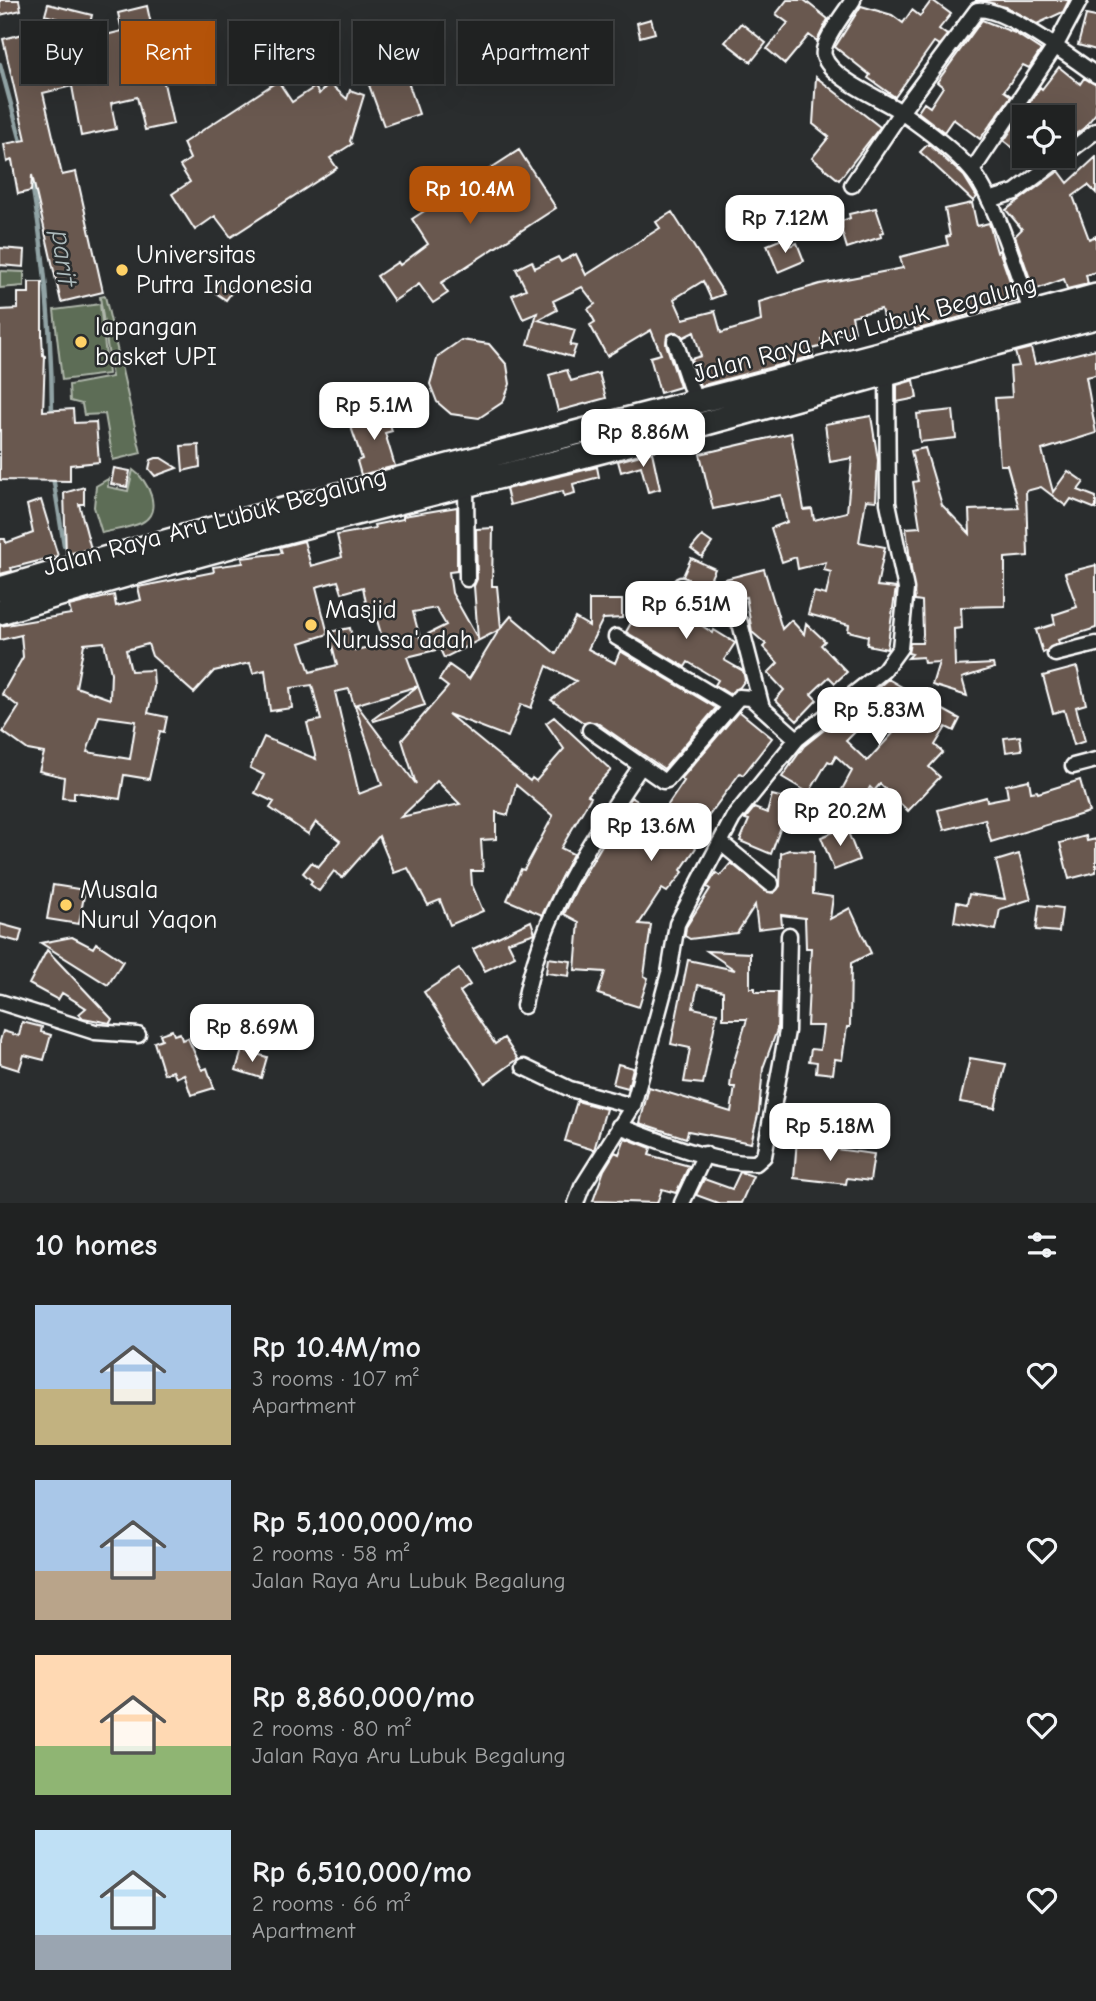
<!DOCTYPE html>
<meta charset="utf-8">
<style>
body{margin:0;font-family:"Comic Neue",sans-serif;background:#282a2a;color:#f1f3f6;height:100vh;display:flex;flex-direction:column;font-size:26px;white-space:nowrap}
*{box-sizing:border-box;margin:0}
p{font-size:23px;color:#a2a4a5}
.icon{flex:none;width:38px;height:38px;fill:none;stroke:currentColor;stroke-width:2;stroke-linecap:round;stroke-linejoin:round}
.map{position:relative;height:1203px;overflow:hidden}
.side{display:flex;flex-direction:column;background:#202222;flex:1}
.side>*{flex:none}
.hud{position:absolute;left:21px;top:21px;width:700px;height:63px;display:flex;gap:14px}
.buttons{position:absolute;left:1012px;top:105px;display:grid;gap:14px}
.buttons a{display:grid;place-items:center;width:63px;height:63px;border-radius:0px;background:#202222;box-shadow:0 7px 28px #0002,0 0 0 2px #3d3f40;font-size:35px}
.price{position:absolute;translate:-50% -60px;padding:0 16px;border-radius:14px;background:#fff;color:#222;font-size:23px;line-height:46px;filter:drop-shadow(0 2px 4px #0008)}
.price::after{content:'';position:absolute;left:50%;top:42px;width:21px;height:16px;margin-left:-10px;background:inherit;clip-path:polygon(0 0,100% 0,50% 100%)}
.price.current{background:#b45309;color:#fff}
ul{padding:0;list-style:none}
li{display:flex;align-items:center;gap:21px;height:175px;padding:0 35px}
li span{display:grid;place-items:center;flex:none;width:196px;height:140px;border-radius:0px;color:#555}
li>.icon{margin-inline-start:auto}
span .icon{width:84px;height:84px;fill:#fffc;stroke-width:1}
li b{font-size:30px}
h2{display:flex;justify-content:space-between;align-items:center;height:84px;padding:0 35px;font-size:30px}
.pill{padding:0 24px;border-radius:0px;background:#202222;box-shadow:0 7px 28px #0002,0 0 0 2px #3d3f40;font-size:24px;line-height:63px}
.pill.current{background:#b45309;color:#fff}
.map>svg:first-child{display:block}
.green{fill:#5d6d56;stroke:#aeb6aa;stroke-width:2}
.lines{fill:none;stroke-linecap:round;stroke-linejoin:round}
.stream{stroke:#91a3a5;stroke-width:4.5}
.building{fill:#695950;stroke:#fff;stroke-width:2;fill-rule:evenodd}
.street-casing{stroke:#fff;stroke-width:19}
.primary-casing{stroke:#fff;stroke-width:28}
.street{stroke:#2a2d2e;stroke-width:14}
.primary{stroke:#2a2d2e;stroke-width:23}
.poi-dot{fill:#ffd166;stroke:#2a2d2e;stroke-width:2.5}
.labels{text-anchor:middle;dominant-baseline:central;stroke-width:5;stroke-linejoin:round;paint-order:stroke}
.poi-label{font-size:26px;fill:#fff;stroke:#2a2d2e;text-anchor:start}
.street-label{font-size:26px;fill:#fff;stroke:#2a2d2e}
.water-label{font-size:28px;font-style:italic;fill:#acbabc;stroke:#2a2d2e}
</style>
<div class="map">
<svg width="1096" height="1203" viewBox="0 0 1096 1203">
<rect width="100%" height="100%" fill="#2a2d2e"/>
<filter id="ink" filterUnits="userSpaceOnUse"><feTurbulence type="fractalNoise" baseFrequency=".0143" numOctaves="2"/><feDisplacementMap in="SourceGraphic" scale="14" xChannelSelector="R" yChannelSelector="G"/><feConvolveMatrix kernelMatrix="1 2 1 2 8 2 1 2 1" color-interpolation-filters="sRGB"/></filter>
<g filter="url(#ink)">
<path class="green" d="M0 271 24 272V286L0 288Z
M105 296 141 453 113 460 105 414 84 415 82 404 70 401 69 385 112 377 100 297Z
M100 304 108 374 62 380 54 310Z
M133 470C148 480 164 512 141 523 129 528 114 530 102 533L94 507 96 486 108 479V487L128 491Z"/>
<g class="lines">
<path class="stream" d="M0 64 22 145
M31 177C45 257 52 335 52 416
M53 477 64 545"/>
</g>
<path class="building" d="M0 0H19L21 10 0 15Z
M787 0H804L828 19 817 41 809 35 785 64 767 49 788 23 776 14Z
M932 0 951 14 939 29 947 35 939 45 934 42 895 97 868 78 870 75 835 47 861 6 892 15 903 23 912 10 920 16Z
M975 0H1069L1063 12 1037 24 1006 7Z
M48 4 92 15 86 40 122 31 118 13 147 6 173 124 145 130 137 97 111 103 116 129 81 136 72 86 43 93 62 175 76 172 103 292 61 302 32 175 31 191 18 194 12 160 7 162 4 144 26 140 3 39 27 33 40 79 69 72 63 45 74 42 69 22 45 15Z
M1086 15 1096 17V50L1078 45Z
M651 19 655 33 640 37 637 23Z
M982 20 1015 33 1041 50 1029 68 1023 65 1004 91 1011 96 980 139 953 119 944 132 918 112 924 103 930 107 943 87 937 82Z
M741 23 766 43 751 62 725 42Z
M1059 67 1080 84 1084 78 1096 85V113L1084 128 1062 144V117H1024V156L1004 141 1040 87 1042 89Z
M405 73 419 114 384 126 369 85Z
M816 77 880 127 839 180 812 158 829 137 813 124Z
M278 81 292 102 315 87 319 94 329 83 347 99 350 90 364 95 350 141 352 144 330 158 337 168 231 237 215 216 195 230 172 194 190 182 180 166 190 159 183 143Z
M928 144 964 176 977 197 973 201 920 152Z
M519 150 556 208 441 283 448 293 433 303 419 284 394 301 377 276 398 262 400 265 428 244 412 219Z
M1096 157V193L1088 185 1073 196 1089 239 1096 236V272L1086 275 1088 284 1067 289 1064 279 1034 290 1015 236 1022 229 1006 210 1059 171 1068 183Z
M972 203 977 226 989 223 997 252 999 250 1017 301 915 330 914 326 894 331 892 324 885 326 881 309 852 316 855 331 821 339 823 346 812 349 813 356 700 386 691 359 701 356 694 332 684 337 676 332 667 335 666 344 680 387 660 393 650 357 661 354 651 330 607 356 590 325 595 322 588 309 595 304 582 287 553 301 557 310 538 320 575 330 570 345 576 346 572 357 528 344 537 313 523 319 512 295 526 289 516 269 532 261 535 268 558 257 561 262 576 254 586 275 660 228 656 222 672 212 724 294 711 299 703 281 674 299 683 319 715 311 721 333 761 321 759 302 820 284 903 268 900 257 948 245 946 237 950 236 945 209Z
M876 208 884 232 880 233 881 237 847 248 839 222 850 218 849 214Z
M782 239 786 247 797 243 804 261 778 272 767 245Z
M0 248 25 250 24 267 0 265Z
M220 280 234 289 226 300 213 291Z
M29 282H42V336L43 355 45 356 43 411 73 409 74 423 96 422 99 462 70 465V481L0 480V310L18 309V293H29Z
M461 340 489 344 507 365 510 384 503 402 479 418 451 414 437 402 430 384 438 356Z
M1031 348 1035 364 1096 349V375L1086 377 1096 433 1042 450 1053 492 1068 471 1084 482 1078 490 1096 497V509L1071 499 1066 506 1041 487 1026 491 1028 556 1005 558V606L961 607 962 628 954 629 955 666 993 664 994 668 962 678 967 696 932 685 939 662 924 663 923 657 908 658 912 654 908 653 910 643H922L923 634 922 601 915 600 906 528 920 527 913 482 918 481 911 451 925 448 942 505 970 534 969 510 1019 508 1007 465H1000L995 398 1012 397 1010 367 1019 366 1015 352Z
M567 370 571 381 599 373 606 398 558 411 549 375Z
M914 380 917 398 897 402V385Z
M385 406 392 431 385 433 395 466 361 475 357 461 362 459 351 427 365 423 362 414Z
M953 410 956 438 920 442 917 414Z
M871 416 878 460 876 501 866 500 859 542 885 547 877 586 896 588 887 649 867 645 868 636 848 631 849 625 808 614 814 592 826 595 831 572 824 570 826 562 798 569 796 557 782 562 771 528 787 522 781 495 713 509 700 454 791 433 804 510 812 509 814 520 847 512 852 458 830 462 825 424Z
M199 445 200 467 183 471 181 446Z
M652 452 660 489 648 492 641 466 621 472 618 461Z
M156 458H161L177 468 155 476 149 469 151 460Z
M597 467 599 477 573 484 575 493 564 496 563 491 510 505 506 489Z
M114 468 130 471 127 487 111 484Z
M84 487V504H79L91 549 66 554 64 493Z
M41 500 58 556 11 568 12 571 0 574V539H5L6 543 33 533 27 505Z
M457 507V571L449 572 452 593 478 639 474 586 477 579 476 529 493 528 492 586H497L501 628 511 616 556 654 575 618 589 626V600H622V618L603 619 588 649 615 663 620 651 716 708 664 769 596 722 584 723 551 700 576 681 547 666 531 708 521 704 508 737 448 714 530 781 532 778 536 781 564 749 546 723 554 717 611 770 588 795 591 797 561 848 573 854 542 915 507 900 521 869 524 870 553 816 516 785 508 815 496 812V839L481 840 483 871H471L472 885 483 911 450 925 440 900 428 905 408 868 394 873 379 836 342 878 334 871 319 891 310 884 312 881 303 873 312 862 318 867 340 841 316 822 308 834 270 808 274 802 255 793 264 775 250 768 264 737 316 759 307 723 321 720 312 685 290 688 292 708 270 711 265 670 253 673 250 663 214 671 194 693 152 656 148 644 126 650 131 671 153 670 154 687 148 713 167 717 164 732 160 731 149 779 124 775 120 799 74 792V799L62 798 64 777 39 771 44 753 28 750 3 732 19 707 2 694 23 657 21 635 0 640V626L71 614 69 606 114 595 116 606 141 600 138 587 214 572 213 567 243 563 242 558 282 553 280 547 304 541 311 566 342 557 337 535 375 528 374 525 403 519V516ZM338 581 342 593 363 587 367 608 373 607 384 644 355 650 350 628 329 632 337 665 310 672 300 643 328 634 316 587ZM436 608 446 625 420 638 413 612ZM499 630 469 679 449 665 439 680 448 687 402 740 416 784 357 705 355 706 382 785 359 794 335 692 349 689 354 705 418 686 407 657 440 649 444 658ZM104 642 111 673 110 699 76 687 84 644ZM99 716 136 721 130 759 87 752ZM437 781 460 804 401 817 421 798Z
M702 536 712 543 702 557 691 549Z
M691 558 715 569 709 582H703L701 587 683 576Z
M1096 565V628L1058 640 1059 643 1043 653 1036 630 1055 624 1053 615 1077 607 1065 573Z
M764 569 782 629 791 620 804 634 806 623 825 641 821 645 847 672 835 683 829 677 811 694 817 700 797 721 775 700 784 690 768 673 778 663 763 647 766 644 752 632 746 597 726 602 721 580Z
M649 591 713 633 714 630 735 643 724 660 743 671 745 680 740 687 729 694 715 685 718 680 688 662 685 667 626 632Z
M1077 667 1086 704 1076 707 1085 741 1074 745 1064 710 1053 713 1043 676Z
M888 679 909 691 925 706 927 701 960 719 954 731 946 727 935 745 943 752 929 767 940 777 908 811 880 784 874 791 870 787 860 804 839 795 852 771 836 756 832 763 828 761 809 793 782 777 804 746 844 714 846 716ZM880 710 897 729 867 761 846 741 863 724 866 726Z
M418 686 425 705 374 721 373 719Z
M739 711 772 738 743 775 740 773 702 825 681 817 704 836 681 870 683 872 667 892 662 889 639 924 651 925 644 976 648 978 639 1007 598 994 605 972 575 970 579 922 564 914 578 885 631 797 661 815 684 781 681 779Z
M1020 736 1022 750 1006 752 1004 738Z
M1029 780 1031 792 1037 791 1038 793 1080 780 1089 812 991 842 985 819 944 830 938 810 986 797 987 801 1008 797 1006 785Z
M772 795 808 804 801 822 785 816 771 854 740 841 749 820 745 819 754 808 767 813Z
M846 827 859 860 834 870 821 837Z
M1086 836 1087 841 1096 839V872L1069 879 1060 843Z
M789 850 814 851 813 894 833 897 830 919 850 908 871 953 851 963 850 1027H847L842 1060 835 1059 833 1074 816 1072 817 1062 809 1061 811 1049 820 1050 823 1026H807L811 948H806L805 918 781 915 782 926 758 929 755 905 737 933 690 939 685 936 686 927 710 889 707 887 716 873 720 876 731 863 765 891 774 893 780 886 781 853Z
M1019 854 1031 899 1000 909 996 930 954 922 957 902 967 904 969 894 1005 899 996 861Z
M53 885 85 890 79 924 47 919Z
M1039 905 1062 908 1059 932 1036 930Z
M531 921 535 933 508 942 515 956 485 971 473 949Z
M0 924 22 930 19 942 0 937Z
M72 937 93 948 96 943 123 961 108 985 41 943Z
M47 950 112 1019 110 1023 83 1018 79 1014 86 1008 62 993 58 1000 29 984Z
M707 951 750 953V988H755V992H778L777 1030 763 1068 759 1111 751 1143 688 1131 686 1138 640 1123 649 1087 731 1112 735 1087H730L732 1068 747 1019H723V991L698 985 693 1008 717 1013 703 1084 684 1082 690 1048 671 1044 688 960 735 970Z
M548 958 571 961 569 976 546 973Z
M459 969 470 985 460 992 495 1044 504 1038 518 1059 485 1083 424 992Z
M22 1022 42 1027 41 1032 51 1035 44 1060 24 1055 19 1070 0 1064V1041L3 1031 19 1036Z
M172 1030 174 1035 180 1033 182 1040 188 1038 202 1070 207 1068 214 1088 191 1095 184 1074 176 1078 173 1071 164 1074 154 1042 162 1039 160 1034Z
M242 1050 267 1057 261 1078 236 1070Z
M970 1058 1006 1064 995 1108 960 1102Z
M618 1064 633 1068 628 1088 613 1084Z
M577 1101 606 1109 594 1150 565 1141Z
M625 1138 651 1148 649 1155 689 1166 676 1193 662 1189 657 1203 593 1201 604 1170 615 1152 619 1154Z
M797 1138 821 1140 820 1147 874 1154 870 1181 847 1178 846 1184 794 1178Z
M740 1172 753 1176 741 1203H718L696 1195 704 1179 732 1189Z"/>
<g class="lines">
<g class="street-casing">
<path id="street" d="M853 0C846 11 820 43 824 56 831 79 882 99 901 112 924 128 953 149 971 170 994 195 1019 279 1032 314
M972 171 1056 45 1080 0
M852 185 901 112 977 10C1001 5 1075 60 1096 75
M989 200 1015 192 1096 131
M675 341 696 404
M466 483 467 579
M681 585 740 623 762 708
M616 637 731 706
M1055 654 1096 644
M590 730 663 781 667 780 739 697 751 698 797 739
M1073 766 1096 760
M720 842 771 884
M0 1002 95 1032 138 1035
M524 1006C539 917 591 839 641 766
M524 1067 570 1089 633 1106
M619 1126C658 1140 716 1165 756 1163L764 1156 787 1031 789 935
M576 1203 582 1187 633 1106 669 973 677 924 733 818 797 739 884 670 900 648 906 589 888 503 887 373
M682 1203 705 1154"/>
</g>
<g class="primary-casing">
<path id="primary" d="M0 589C363 483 731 396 1096 296
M0 612C191 554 384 505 578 457 752 413 923 360 1096 317"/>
</g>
<use href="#street" class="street"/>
<use href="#primary" class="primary"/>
</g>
</g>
<g class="poi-dot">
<circle cx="122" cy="270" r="7"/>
<circle cx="81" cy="342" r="7"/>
<circle cx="311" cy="625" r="7"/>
<circle cx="66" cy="905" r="7"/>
</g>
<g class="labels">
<g class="poi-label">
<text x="136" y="255">Universitas<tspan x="136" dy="30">Putra Indonesia</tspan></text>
<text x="95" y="327">lapangan<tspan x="95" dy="30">basket UPI</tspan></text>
<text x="325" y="610">Masjid<tspan x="325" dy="30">Nurussa'adah</tspan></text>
<text x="80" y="890">Musala<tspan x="80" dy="30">Nurul Yaqon</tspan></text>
</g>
<g class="street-label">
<text transform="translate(865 329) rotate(-15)">Jalan Raya Aru Lubuk Begalung</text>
<text transform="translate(215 522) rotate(-15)">Jalan Raya Aru Lubuk Begalung</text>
</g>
<g class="water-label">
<text transform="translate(64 258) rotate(83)">parit</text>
</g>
</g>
</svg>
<div class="buttons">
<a><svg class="icon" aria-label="locate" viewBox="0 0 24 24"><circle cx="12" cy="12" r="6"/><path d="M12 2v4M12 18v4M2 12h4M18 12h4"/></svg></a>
</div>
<b class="price current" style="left:470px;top:226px">Rp 10.4M</b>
<b class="price" style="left:785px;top:255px">Rp 7.12M</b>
<b class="price" style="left:374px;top:442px">Rp 5.1M</b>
<b class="price" style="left:643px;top:469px">Rp 8.86M</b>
<b class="price" style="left:686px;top:641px">Rp 6.51M</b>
<b class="price" style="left:879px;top:747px">Rp 5.83M</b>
<b class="price" style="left:840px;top:848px">Rp 20.2M</b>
<b class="price" style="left:651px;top:863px">Rp 13.6M</b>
<b class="price" style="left:252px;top:1064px">Rp 8.69M</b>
<b class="price" style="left:830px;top:1163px">Rp 5.18M</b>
<div class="hud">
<a class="pill">Buy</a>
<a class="pill current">Rent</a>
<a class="pill">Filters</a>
<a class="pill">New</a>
<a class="pill">Apartment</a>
</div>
</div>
<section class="side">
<h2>10 homes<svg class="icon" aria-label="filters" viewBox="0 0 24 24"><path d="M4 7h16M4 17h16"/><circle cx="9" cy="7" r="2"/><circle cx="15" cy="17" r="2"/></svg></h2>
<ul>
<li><span style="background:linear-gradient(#a9c7e8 60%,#c2b280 0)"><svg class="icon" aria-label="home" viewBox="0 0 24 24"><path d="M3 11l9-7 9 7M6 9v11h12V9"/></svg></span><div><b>Rp 10.4M/mo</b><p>3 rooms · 107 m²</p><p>Apartment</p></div><svg class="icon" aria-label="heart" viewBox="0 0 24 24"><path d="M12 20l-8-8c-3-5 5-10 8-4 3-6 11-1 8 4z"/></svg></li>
<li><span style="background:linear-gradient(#a9c7e8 65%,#b9a48a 0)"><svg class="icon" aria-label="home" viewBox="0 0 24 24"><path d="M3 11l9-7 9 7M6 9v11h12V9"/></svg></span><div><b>Rp 5,100,000/mo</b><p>2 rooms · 58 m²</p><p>Jalan Raya Aru Lubuk Begalung</p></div><svg class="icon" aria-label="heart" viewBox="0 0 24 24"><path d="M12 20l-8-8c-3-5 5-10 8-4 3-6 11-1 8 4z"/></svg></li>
<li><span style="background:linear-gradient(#ffd9b3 65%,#8fb573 0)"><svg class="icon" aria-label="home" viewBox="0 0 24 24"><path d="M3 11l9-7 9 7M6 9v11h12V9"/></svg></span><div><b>Rp 8,860,000/mo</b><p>2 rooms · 80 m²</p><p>Jalan Raya Aru Lubuk Begalung</p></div><svg class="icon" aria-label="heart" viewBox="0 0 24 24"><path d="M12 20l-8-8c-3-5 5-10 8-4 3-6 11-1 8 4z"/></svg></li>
<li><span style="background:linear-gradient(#bfe0f5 75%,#9aa5b1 0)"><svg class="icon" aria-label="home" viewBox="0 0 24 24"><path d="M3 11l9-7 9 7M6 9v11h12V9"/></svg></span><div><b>Rp 6,510,000/mo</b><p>2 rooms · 66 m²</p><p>Apartment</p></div><svg class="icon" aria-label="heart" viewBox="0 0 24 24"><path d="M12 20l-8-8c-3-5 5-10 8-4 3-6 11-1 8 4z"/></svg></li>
</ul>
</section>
